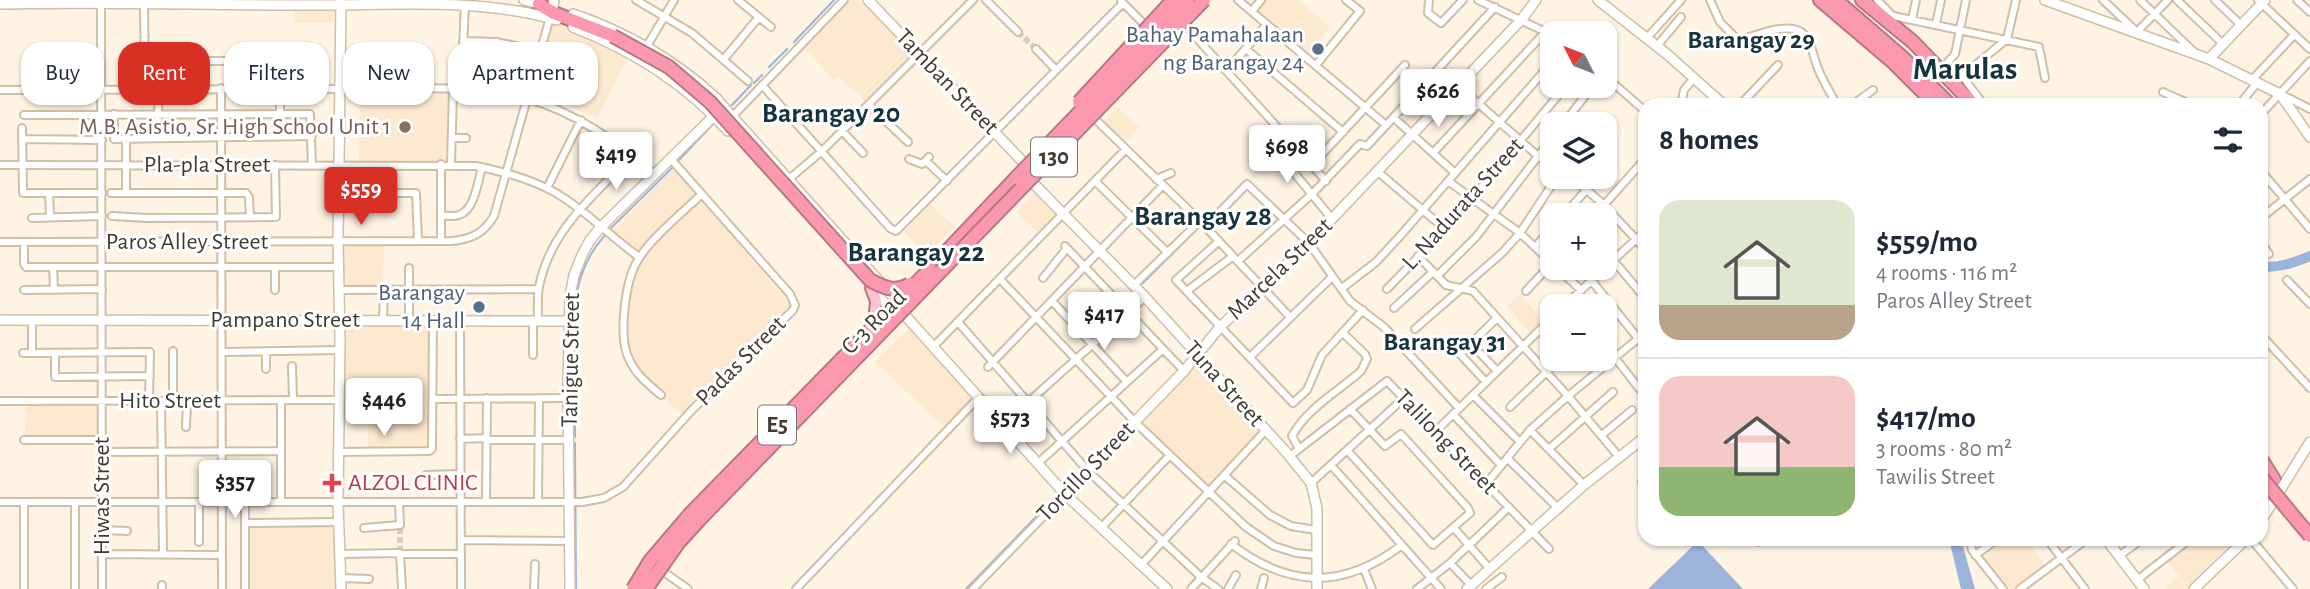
<!DOCTYPE html>
<meta charset="utf-8">
<style>
body{margin:0;font-family:"Alegreya Sans",sans-serif;background:#f6f6f7;color:#1f2937;height:100vh;display:flex;flex-direction:column;font-size:26px;white-space:nowrap}
*{box-sizing:border-box;margin:0}
p{font-size:23px;color:#747a83}
.icon{flex:none;width:38px;height:38px;fill:none;stroke:currentColor;stroke-width:2;stroke-linecap:round;stroke-linejoin:round}
.map{position:relative;flex:1;overflow:hidden}
.sheet{position:absolute;left:1638px;top:98px;width:630px;height:448px;display:flex;flex-direction:column;background:#fff;border-radius:21px;box-shadow:0 2px 5px #0004}
.sheet>*{flex:none}
.guide{position:absolute;left:21px;top:42px;width:665px;height:63px;display:flex;gap:14px}
.needle{width:46px;rotate:312deg}
.tools{position:absolute;left:1540px;top:21px;display:grid;gap:14px}
.tools a{display:grid;place-items:center;width:77px;height:77px;border-radius:14px;background:#fff;box-shadow:0 2px 5px #0004;font-size:35px}
.price{position:absolute;translate:-50% -60px;padding:0 16px;border-radius:7px;background:#fff;color:#222;font-size:23px;line-height:46px;filter:drop-shadow(0 2px 4px #0008)}
.price::after{content:'';position:absolute;left:50%;top:42px;width:21px;height:16px;margin-left:-10px;background:inherit;clip-path:polygon(0 0,100% 0,50% 100%)}
.price.selected{background:#d93025;color:#fff}
ul{padding:0;list-style:none}
li{display:flex;align-items:center;gap:21px;height:175px;padding:0 21px}
li+li{border-top:2px solid #e0e1e3}
li span{display:grid;place-items:center;flex:none;width:196px;height:140px;border-radius:21px;color:#555}
li>.icon{margin-inline-start:auto}
span .icon{width:84px;height:84px;fill:#fffc;stroke-width:1}
li b{font-size:30px}
h2{display:flex;justify-content:space-between;align-items:center;height:84px;padding:0 21px;font-size:30px}
.chip{padding:0 24px;border-radius:21px;background:#fff;box-shadow:0 2px 5px #0004;font-size:24px;line-height:63px}
.chip.selected{background:#d93025;color:#fff}
.map>svg:first-child{display:block}
.built{fill:#fce9cf}
.water{fill:#9db4da}
.lines{fill:none;stroke-linecap:round;stroke-linejoin:round}
.stream{stroke:#9db4da;stroke-width:2}
.river{stroke:#9db4da;stroke-width:10}
.street-tunnel{stroke:#d9cec0;stroke-width:6;stroke-dasharray:6 3;stroke-linecap:butt}
.street-casing{stroke:#d1bea6;stroke-width:10}
.secondary-casing{stroke:#d1bea6;stroke-width:12}
.primary-casing{stroke:#b97783;stroke-width:14}
.highway-casing{stroke:#b97783;stroke-width:16}
.street{stroke:#fff;stroke-width:6}
.secondary{stroke:#fff;stroke-width:9}
.primary{stroke:#fbc1cf;stroke-width:10}
.highway{stroke:#f998af;stroke-width:12}
.highway-bridge-casing{stroke:#b97783;stroke-width:16;stroke-linecap:butt}
.highway-bridge{stroke:#f998af;stroke-width:12}
.service-dot{fill:#5c6f8a;stroke:#fff;stroke-width:2.5}
.education-dot{fill:#8d6e63;stroke:#fff;stroke-width:2.5}
.health-dot{fill:#e0444e;stroke:#fff;stroke-width:2.5}
.labels{text-anchor:middle;dominant-baseline:central;stroke-width:6;stroke-linejoin:round;paint-order:stroke}
.shield{fill:#fff;stroke:#7b756e;stroke-width:2}
.shield-label{font-size:23px;font-weight:bold;fill:#423a30}
.service-label{font-size:24px;fill:#4e5e75;stroke:#fff;text-anchor:end}
.street-label{font-size:24px;fill:#423a30;stroke:#fff}
.education-label{font-size:24px;fill:#785e54;stroke:#fff;text-anchor:end}
.health-label{font-size:24px;fill:#be3a42;stroke:#fff;text-anchor:start}
.neighbourhood-label{font-size:26px;font-weight:bold;fill:#15343d;stroke:#fff}
.quarter-label{font-size:28px;font-weight:bold;fill:#15343d;stroke:#fff}
.district-label{font-size:32px;font-weight:bold;fill:#15343d;stroke:#fff}
</style>
<div class="map">
<svg width="2310" height="589" viewBox="0 0 2310 589">
<rect width="100%" height="100%" fill="#fff3e4"/>
<path class="built" d="M850 0H858L915 57 867 103 838 76 834 80 805 49Z
M1264 0H1299L1330 27 1307 54 1255 11Z
M333 8 334 22 295 23V9Z
M551 22 572 28 612 48 627 59 597 118 531 91Z
M360 91H451L450 163H359Z
M1117 107 1139 127 1123 145 1102 124Z
M674 167 790 305 683 415 636 376 629 366 622 340 621 299 624 281 636 257 607 237Z
M1035 192 1058 214 1039 233 1016 212Z
M930 204 955 227 927 254 904 232Z
M341 242 384 243 383 288H342Z
M1520 294 1544 321 1531 334 1507 306Z
M344 326H432L431 450H368V416H342Z
M909 328 972 397 944 427 875 362Z
M1199 363 1264 430 1207 490 1137 424Z
M26 404H98L99 439H25Z
M337 522 338 589H247L245 526Z
M2001 539H2026L2045 565 2015 589H2005L1978 556Z
M2196 539H2235L2187 589H2165L2179 576 2168 562Z"/>
<path class="water" d="M1949 539H1961L1975 589H1961Z
M1698 541 1743 589H1648Z"/>
<g class="lines">
<path class="stream" d="M794 42 834 0
M769 67 787 49
M754 83 762 75
M732 105 751 85
M678 161 714 123
M609 230 673 167
M1143 283 1200 226
M575 383C574 328 566 279 605 235
M575 394V437
M575 443 576 589
M1087 465 1124 426
M1065 487 1083 469
M966 589 1059 493"/>
<path class="river" d="M2261 266C2278 269 2295 262 2310 256"/>
<path class="street-tunnel" d="M1018 32 1036 49
M400 528V553"/>
<g class="street-casing">
<path id="street" d="M636 0 692 33 748 81
M738 0 771 27
M986 0 1018 32
M1238 0 1386 125
M1429 0 1428 13 1441 23 1463 0
M1478 0 1552 35
M1710 0 1720 22 1737 39C1751 39 1765 30 1780 29 1814 25 1809 49 1819 71 1824 83 1831 94 1837 105
M1877 0 1893 16 2039 47 2045 78
M2103 0 2137 32 2168 0
M2140 0 2194 52
M2177 0 2223 44
M2215 0 2241 25
M2258 0 2310 49
M2297 0 2310 12
M1121 1 1148 28
M101 2 102 589
M144 3 145 88
M1252 11 1261 0
M1912 19 1916 0
M1183 23 1326 181
M1936 24 1941 0
M1647 38 1681 0
M463 41 496 42 540 51
M647 46 674 0
M1657 46 1681 17
M1036 49 1056 70
M1246 49 1343 132
M170 54V88
M724 59 759 17
M170 61H309
M1948 62 1955 54 1966 0
M1316 65 1360 11 1346 0
M1439 69 1538 156 1552 165
M1227 70 1267 24
M1605 76 1645 111
M2252 80 2294 35
M762 85 890 228 896 231 1123 3
M221 88 222 589
M240 88 241 62
M280 88V137
M309 89V47
M0 90C115 90 231 89 346 89 404 90 471 83 526 98 576 113 615 140 654 174
M461 90 465 4
M491 92 496 42
M2163 92 2192 105
M2283 95 2310 109
M869 105 908 142
M1681 105 1684 90 1694 78
M1740 105 1778 65
M1852 105 1873 90
M1984 105 1962 76 2007 39 2016 0
M2239 105 2257 83
M114 114V139L312 136
M2261 114 2310 61
M24 115 310 114 312 165
M1092 116 1200 221 1290 317
M732 117 844 0
M1394 118 1455 173
M1563 124 1593 86
M22 128 23 193H102
M842 131 863 153
M126 138V193
M157 138 159 89
M452 138H466
M23 139 102 140
M1433 153 1546 31
M909 159 922 164 929 157
M1283 159 1332 219
M926 161 947 181
M441 164V241
M451 164 453 90
M0 165 476 166C508 173 540 181 567 200 592 217 614 239 639 257
M1312 165 1405 65
M1377 171 1445 229
M2261 171 2310 229
M1572 177 1604 205 1645 249
M789 179 822 151 973 0
M1156 179 1171 173
M1095 181 1168 253
M1448 181 1520 233 1552 263
M547 188 581 120
M49 193 50 217
M111 193H246L249 197 250 217
M338 193H416L418 241
M1564 215 1587 189
M1595 215 1645 159
M112 216 147 218 276 217 275 165
M441 216C446 215 454 217 459 215 475 210 478 181 482 167
M32 218 102 216
M2261 218 2310 179
M1205 227 1247 184 1309 243 1350 301 1385 328 1459 408
M1219 241 1176 280 1293 403 1307 390 1322 355 1363 310
M0 242 452 241C472 239 484 233 494 216L550 17
M24 242V264L26 267H338
M2261 243 2269 254
M1065 246 1184 371
M1535 247 1552 228
M1418 256 1446 285 1473 291 1568 396 1620 458
M1613 260 1645 298
M1238 261 1312 194 1360 144 1367 146 1495 7
M53 267 54 290
M1557 268 1581 290
M1437 276 1476 237 1552 138
M1043 278 1067 248
M1000 279 1135 422 1246 527 1274 546 1296 553 1316 555
M1591 280 1645 347
M2287 280 2310 304
M1134 285 1200 221
M1341 289 1376 262 1401 235 1552 62
M1387 289 1455 219 1566 86
M24 290 102 289
M275 290V267
M338 290 538 289
M1187 291 1233 256
M1526 291 1552 263
M1052 301 1127 382
M1564 306 1645 231
M1394 308 1433 272
M383 320 384 289
M409 320V268
M460 320 461 589
M538 320C538 309 537 297 539 287 550 230 594 195 633 155
M958 322 1087 470 1201 577 1218 589
M1415 329 1502 253 1520 233 1557 177
M2261 335 2310 388
M1605 345 1645 396
M934 346 1125 150
M173 351V400
M266 351V369
M222 352 340 350
M23 353 150 352 149 400
M32 353V320
M55 353V377L150 376
M1481 354 1497 371
M533 355V320
M1250 357 1332 277
M292 366 293 400
M988 367 1162 186
M1486 382 1460 354 1497 318
M661 395C648 384 636 375 629 359 618 338 625 280 638 260 649 240 684 211 702 194
M1473 395 1520 442
M433 399 568 398
M281 400V502
M0 401 340 400
M161 401 163 554
M1510 407 1560 359
M1453 414 1501 465
M1003 425 1145 297
M186 427 187 401
M1437 430 1552 318
M1530 430 1584 485
M1602 435 1632 410
M460 439 487 438
M24 440H102
M487 440H569
M1299 449 1292 436C1307 408 1339 391 1361 371L1367 359 1365 354 1343 333
M1549 449 1613 392
M1347 450 1433 545 1470 513 1468 508 1401 434 1385 446 1350 409
M102 452 280 451
M338 452 429 451 432 449 433 320
M1290 456 1387 381 1549 549
M1507 458 1559 509
M1037 464 1162 350
M1331 465 1441 589
M426 475 460 474
M1224 475 1270 515 1291 526 1316 530
M1642 482 1645 479
M1311 483 1404 398
M1487 483 1530 430 1568 396 1645 333
M245 501V589
M486 501 487 398
M538 501 539 398
M0 502H582L604 498 623 487 691 411 793 310 795 305 790 294 670 158
M24 502V589
M75 503V589
M245 523 339 522
M364 528 400 525 399 503
M1101 528 1169 456
M1454 528 1489 568
M102 530 127 531
M1755 539 1758 542
M1970 539 1972 550 2003 589
M2047 539 2085 589
M2251 539 2293 589
M461 540 569 541
M199 542V502
M1231 544C1290 589 1344 589 1402 545
M102 554 221 555
M340 554 400 553
M1975 555 1998 539
M2119 556 2142 539
M1450 563 1471 585
M1141 565 1266 430
M1364 569 1372 589
M661 570 688 589
M340 578 369 579
M2137 580 2190 539
M162 589V585
M402 589 400 554H461
M534 589 535 564
M796 589 979 397
M973 589 1065 494
M1191 589 1235 541
M1228 589 1236 575
M1261 589 1264 578
M1417 589 1450 563 1509 507
M1486 589 1502 577
M2020 589 2087 539"/>
</g>
<g class="secondary-casing">
<path id="secondary" d="M341 0 338 241 340 340 338 502 341 589
M524 0 543 5
M868 0 1026 165
M1598 0 1668 55 1724 105
M2045 0 2209 59 2280 94 2310 137
M0 4C114 1 227 6 341 5 413 4 488 0 557 20
M553 8 554 0
M573 14C626 32 673 59 715 97L879 281 896 300 903 313 1065 494 1167 589
M573 27C632 50 686 84 728 131
M2209 59 2265 0
M1031 181 1145 297 1286 452 1311 483 1317 508V589
M872 289 889 307 895 310
M0 320 569 321
M1065 494 1184 371 1220 327 1309 243 1522 19 1536 0
M2261 521 2310 442
M2106 539 2144 589
M570 589 568 386 570 296 574 275 582 255 590 240 600 228 718 112
M1467 589 1584 485 1645 437
M2194 589 2246 539"/>
</g>
<g class="primary-casing">
<path id="primary" d="M871 288 876 301 874 322"/>
</g>
<g class="highway-casing">
<path id="highway" d="M1820 0 1894 63 1936 105
M1836 0 1901 56 1950 105
M1862 0 1913 42 1974 105
M539 4 554 13 613 36
M930 269 1016 178
M2261 459 2274 480"/>
</g>
<use href="#street" class="street"/>
<use href="#secondary" class="secondary"/>
<use href="#primary" class="primary"/>
<use href="#highway" class="highway"/>
<g class="highway-bridge-casing">
<path id="highway-bridge" d="M613 36 669 67 710 102 870 280C884 288 896 293 910 284
M1079 102 1173 0
M1016 178 1188 0
M2261 477 2310 536
M633 589 650 561 691 513 930 269
M646 589 679 542 699 520 1204 0"/>
</g>
<use href="#highway-bridge" class="highway-bridge"/>
</g>
<g class="service-dot">
<circle cx="1318" cy="49" r="7"/>
<circle cx="479" cy="307" r="7"/>
</g>
<circle class="education-dot" cx="405" cy="127" r="7"/>
<path class="health-dot" d="M328.5 472.5h7v7h7v7h-7v7h-7v-7h-7v-7h7z"/>
<g class="labels">
<g class="shield">
<rect x="1031" y="137.5" width="46" height="39" rx="5"/>
<rect x="758" y="405.5" width="38" height="39" rx="5"/>
</g>
<g class="shield-label">
<text x="1054" y="157">130</text>
<text x="777" y="425">E5</text>
</g>
<g class="service-label">
<text x="1304" y="35">Bahay Pamahalaan<tspan x="1304" dy="28">ng Barangay 24</tspan></text>
<text x="465" y="293">Barangay<tspan x="465" dy="28">14 Hall</tspan></text>
</g>
<g class="street-label">
<text transform="translate(947 82) rotate(46)">Tamban Street</text>
<text x="207" y="165">Pla-pla Street</text>
<text transform="translate(1463 204) rotate(-48)">L. Nadurata Street</text>
<text x="187" y="242">Paros Alley Street</text>
<text transform="translate(1280 269) rotate(-44)">Marcela Street</text>
<text x="285" y="320">Pampano Street</text>
<text transform="translate(874 322) rotate(-45)">C-3 Road</text>
<text transform="translate(571 360) rotate(-89)">Tanigue Street</text>
<text transform="translate(741 361) rotate(-45)">Padas Street</text>
<text transform="translate(1224 384) rotate(48)">Tuna Street</text>
<text x="170" y="401">Hito Street</text>
<text transform="translate(1446 442) rotate(46)">Talilong Street</text>
<text transform="translate(1086 472) rotate(-46)">Torcillo Street</text>
<text transform="translate(102 496) rotate(-90)">Hiwas Street</text>
</g>
<g class="education-label">
<text x="391" y="127">M.B. Asistio, Sr. High School Unit 1</text>
</g>
<g class="health-label">
<text x="348" y="483">ALZOL CLINIC</text>
</g>
<g class="neighbourhood-label">
<text x="1751" y="40">Barangay 29</text>
<text x="1445" y="342">Barangay 31</text>
</g>
<g class="quarter-label">
<text x="831" y="114">Barangay 20</text>
<text x="1203" y="217">Barangay 28</text>
<text x="916" y="253">Barangay 22</text>
</g>
<g class="district-label">
<text x="1965" y="69">Marulas</text>
</g>
</g>
</svg>
<div class="tools">
<a><svg class="needle" viewBox="-14 -14 28 28"><path d="M0-13l5 13h-10z" fill="#e53935"/><path d="M0 13l5-13h-10z" fill="#747a83"/></svg></a>
<a><svg class="icon" aria-label="layers" viewBox="0 0 24 24"><path d="M12 4l9 5-9 5-9-5zM3 14l9 5 9-5"/></svg></a>
<a>+</a>
<a>−</a>
</div>
<b class="price" style="left:1438px;top:129px">$626</b>
<b class="price" style="left:1287px;top:185px">$698</b>
<b class="price" style="left:616px;top:192px">$419</b>
<b class="price selected" style="left:361px;top:227px">$559</b>
<b class="price" style="left:1104px;top:352px">$417</b>
<b class="price" style="left:384px;top:438px">$446</b>
<b class="price" style="left:1010px;top:456px">$573</b>
<b class="price" style="left:235px;top:520px">$357</b>
<div class="guide">
<a class="chip">Buy</a>
<a class="chip selected">Rent</a>
<a class="chip">Filters</a>
<a class="chip">New</a>
<a class="chip">Apartment</a>
</div>
<section class="sheet">
<h2>8 homes<svg class="icon" aria-label="filters" viewBox="0 0 24 24"><path d="M4 7h16M4 17h16"/><circle cx="9" cy="7" r="2"/><circle cx="15" cy="17" r="2"/></svg></h2>
<ul>
<li><span style="background:linear-gradient(#dfe7d0 75%,#b9a48a 0)"><svg class="icon" aria-label="home" viewBox="0 0 24 24"><path d="M3 11l9-7 9 7M6 9v11h12V9"/></svg></span><div><b>$559/mo</b><p>4 rooms · 116 m²</p><p>Paros Alley Street</p></div></li>
<li><span style="background:linear-gradient(#f6c9c9 65%,#8fb573 0)"><svg class="icon" aria-label="home" viewBox="0 0 24 24"><path d="M3 11l9-7 9 7M6 9v11h12V9"/></svg></span><div><b>$417/mo</b><p>3 rooms · 80 m²</p><p>Tawilis Street</p></div></li>
</ul>
</section>
</div>
